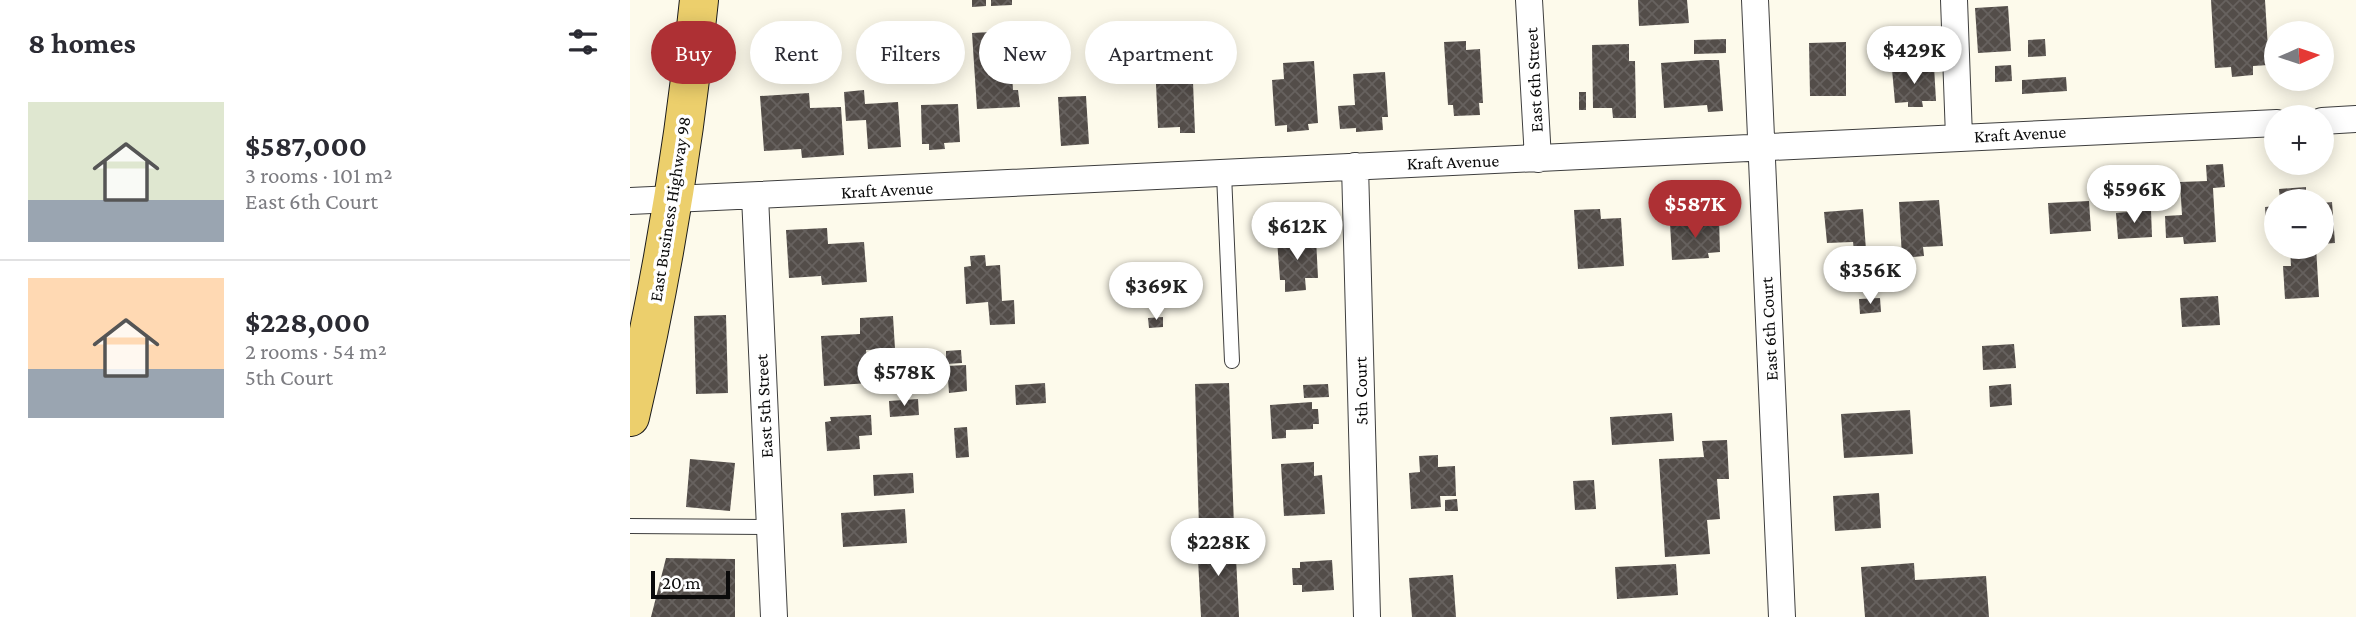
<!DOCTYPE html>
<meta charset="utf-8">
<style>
body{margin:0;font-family:"Crimson Pro",serif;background:#f2f2f3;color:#2b2b33;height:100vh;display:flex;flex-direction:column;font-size:26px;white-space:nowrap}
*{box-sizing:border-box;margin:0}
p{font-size:23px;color:#7c7c81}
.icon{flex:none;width:38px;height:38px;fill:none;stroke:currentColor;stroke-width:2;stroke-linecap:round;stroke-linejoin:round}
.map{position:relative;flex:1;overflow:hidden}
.panel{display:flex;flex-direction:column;background:#fff;width:630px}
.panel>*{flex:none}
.hud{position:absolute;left:21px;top:21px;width:665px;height:63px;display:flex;gap:14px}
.needle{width:46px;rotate:87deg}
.controls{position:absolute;left:1634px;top:21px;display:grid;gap:14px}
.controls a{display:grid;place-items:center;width:70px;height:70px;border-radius:50%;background:#fff;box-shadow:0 4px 18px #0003;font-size:35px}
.scale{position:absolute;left:21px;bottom:18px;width:79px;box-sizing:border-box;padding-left:7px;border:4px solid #0b0b0b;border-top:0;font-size:19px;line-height:24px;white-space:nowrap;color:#0b0b0b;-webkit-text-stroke:5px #fff;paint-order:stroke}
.price{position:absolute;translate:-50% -60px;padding:0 16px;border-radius:24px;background:#fff;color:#222;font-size:23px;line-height:46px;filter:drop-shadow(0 2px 4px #0008)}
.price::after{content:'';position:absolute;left:50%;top:42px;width:21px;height:16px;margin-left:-10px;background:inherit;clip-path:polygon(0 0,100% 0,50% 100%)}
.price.current{background:#ae3034;color:#fff}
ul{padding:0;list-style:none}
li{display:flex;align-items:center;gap:21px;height:175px;padding:0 28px}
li+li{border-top:2px solid #e1e1e2}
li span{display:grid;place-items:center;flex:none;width:196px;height:140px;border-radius:0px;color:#555}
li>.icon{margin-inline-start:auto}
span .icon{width:84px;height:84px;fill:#fffc;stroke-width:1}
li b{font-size:30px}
h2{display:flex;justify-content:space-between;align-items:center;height:84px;padding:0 28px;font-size:30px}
.tag{padding:0 24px;border-radius:32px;background:#fff;box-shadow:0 4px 18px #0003;font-size:24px;line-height:63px}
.tag.current{background:#ae3034;color:#fff}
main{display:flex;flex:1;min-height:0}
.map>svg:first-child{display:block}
.building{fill:url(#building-cross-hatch)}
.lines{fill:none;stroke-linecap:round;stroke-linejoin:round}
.lane-casing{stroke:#3e3e3e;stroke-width:16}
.street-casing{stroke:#3e3e3e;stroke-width:28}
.primary-casing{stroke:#1c1c1c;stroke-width:40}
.lane{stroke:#fff;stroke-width:14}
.street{stroke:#fff;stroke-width:26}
.primary{stroke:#eccf6c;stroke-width:38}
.labels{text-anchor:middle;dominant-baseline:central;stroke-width:7;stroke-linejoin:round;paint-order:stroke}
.street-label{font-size:18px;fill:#0b0b0b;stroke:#fff}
</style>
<main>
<section class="panel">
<h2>8 homes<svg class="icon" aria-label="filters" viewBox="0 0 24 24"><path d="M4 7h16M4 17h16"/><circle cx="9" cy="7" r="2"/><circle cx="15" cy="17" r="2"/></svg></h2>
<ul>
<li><span style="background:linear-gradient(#dfe7d0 70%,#9aa5b1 0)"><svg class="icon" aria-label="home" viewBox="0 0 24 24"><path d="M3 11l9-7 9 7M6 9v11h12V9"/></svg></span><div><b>$587,000</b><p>3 rooms · 101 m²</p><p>East 6th Court</p></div></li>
<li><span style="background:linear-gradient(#ffd9b3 65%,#9aa5b1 0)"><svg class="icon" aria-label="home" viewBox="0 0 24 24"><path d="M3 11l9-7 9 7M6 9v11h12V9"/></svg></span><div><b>$228,000</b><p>2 rooms · 54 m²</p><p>5th Court</p></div></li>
</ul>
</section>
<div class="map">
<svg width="1726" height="617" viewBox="0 0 1726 617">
<defs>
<pattern id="building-cross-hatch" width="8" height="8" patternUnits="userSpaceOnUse" patternTransform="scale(1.75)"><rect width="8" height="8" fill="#534d49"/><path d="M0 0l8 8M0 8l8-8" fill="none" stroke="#67625f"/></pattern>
</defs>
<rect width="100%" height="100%" fill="#fdfaeb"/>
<path class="building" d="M342 0H356V6L342 7Z
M361 0H382V5L361 6Z
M1008 0H1057L1059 23 1009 26Z
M1581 0H1635L1639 65 1623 66V75L1602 77 1601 67 1585 68Z
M1378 6 1381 51 1348 53 1345 8Z
M379 31 383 90H388L390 107 347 109 342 33Z
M1096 39V53L1064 54V40Z
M1415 39 1416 56 1398 57V40Z
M836 41V50L850 49 853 103H849L850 115 824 116 823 105H818L814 42Z
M1216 42V96H1180L1179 43Z
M999 44V61H1005L1006 118H983L982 108H963L962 45Z
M1075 60H1089L1093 111 1078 112 1077 105 1034 108 1031 63Z
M684 61 688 123 678 124 679 130 657 132V125L645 126 642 80 654 79 653 63Z
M1381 65 1382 81 1365 82V66Z
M1304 66 1306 101H1292L1293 107H1278V102L1265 103 1262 69Z
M755 72 758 117H752L753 130 726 132V128L710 129 708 106 725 105 723 74Z
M1436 77 1437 91 1392 94V80Z
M563 82 565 133H550V127L528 128 526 84Z
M234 90 235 104 268 102 271 147 238 149 236 120 216 121 214 92Z
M949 92H956V110H949Z
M179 93 180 108 211 107 214 155 172 158 171 149 134 151 130 96Z
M456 96 459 144 431 146 428 97Z
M328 104 330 142 314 143 315 149 299 150V144H292L291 105Z
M1593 164 1595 187 1583 188 1586 242 1554 244 1553 237 1536 238 1535 216 1552 215 1550 182 1577 181 1576 165Z
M1676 187V201H1650L1649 189Z
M1309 200 1313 246 1293 247 1294 256 1272 258 1269 202Z
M1459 201 1461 231 1420 234 1418 203Z
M1702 202 1705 243 1692 244V203Z
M1647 206V236L1637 237 1635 207Z
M970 209 971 219 991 218 994 266 948 269 944 210Z
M1233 209 1236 250 1224 251 1223 242 1197 243 1194 212Z
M1521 210 1522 237 1488 239 1486 213Z
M1089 220 1090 252 1078 253 1079 258 1042 260 1040 223Z
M197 228 198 244 234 242 237 282 192 285 191 276 159 278 156 230Z
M686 238 688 278H675L676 290 655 292V280H650L647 240Z
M1660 247H1686L1689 297 1655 299 1653 266H1661Z
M355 255 356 266 370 265 372 301 384 300 385 324 360 325 358 302 336 304 334 267 341 266 340 256Z
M1238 281 1239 291 1225 292 1224 282Z
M1588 296 1590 325 1552 327 1550 298Z
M1250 298 1251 312 1230 314 1229 299Z
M96 315 98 393 66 394 64 316Z
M263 316 265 349 236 350 239 383 194 386 191 336 230 334V318Z
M533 317V327L519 328 518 318Z
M1384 344 1386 368 1353 370 1352 346Z
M331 350 332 363 316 364V351Z
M336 365 337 391 319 393 317 366Z
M415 383 416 403 386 405 385 385Z
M599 383 604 527 569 528 565 384Z
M698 384 699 397 674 398 673 385Z
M1381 384 1382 405 1360 407 1359 386Z
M288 399 289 415 260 417 259 401Z
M682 402V409H688L689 424H683V429L656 430V438L642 439 640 405Z
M1280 410 1283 454 1214 458 1211 414Z
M1042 413 1044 441 982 445 980 417Z
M241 415 242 435 229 436 230 449 197 451 195 422 201 421 200 417Z
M337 427 339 457 326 458 324 428Z
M1097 440 1099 479H1087L1090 519 1077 520 1080 554 1035 557 1029 459 1074 457 1072 441Z
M808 455V467L825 466 826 496H810L811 507 781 509 779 473 790 472 789 456Z
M60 459 105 463 100 511 56 507Z
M684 462V476L692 475 695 514 654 516 651 464Z
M283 473 284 493 244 496 243 475Z
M964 480 966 509 945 510 943 481Z
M1249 493 1251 528 1205 531 1203 496Z
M827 499 828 511H815V500Z
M275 509 277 543 213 547 211 513Z
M605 538 609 617H571L567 540Z
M36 558 105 559V617H21Z
M702 560 704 590 672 592V585H663L662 568H670V562Z
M1284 563 1285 580 1356 576 1359 617H1235L1231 567Z
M1046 564 1048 595 987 599 985 567Z
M823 575 826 617H782L779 578Z"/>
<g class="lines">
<g class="lane-casing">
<path id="lane" d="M594 174 602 361
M0 526 139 527"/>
</g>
<g class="street-casing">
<path id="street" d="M899 0 908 159
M1125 0 1152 617
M1324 0 1329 137
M1692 121 1726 119
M725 166 737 617
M125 196 144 617
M0 201 1647 123"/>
</g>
<g class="primary-casing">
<path id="primary" d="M0 417C32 280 55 140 69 0"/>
</g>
<use href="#lane" class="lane"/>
<use href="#street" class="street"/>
<use href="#primary" class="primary"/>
</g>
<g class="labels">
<g class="street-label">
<text transform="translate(904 80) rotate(-93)">East 6th Street</text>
<text transform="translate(1390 134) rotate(-3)">Kraft Avenue</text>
<text transform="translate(823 162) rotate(-2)">Kraft Avenue</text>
<text transform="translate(257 190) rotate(-3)">Kraft Avenue</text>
<text transform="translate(40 209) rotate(-81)">East Business Highway 98</text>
<text transform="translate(1139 329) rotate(-93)">East 6th Court</text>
<text transform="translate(731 391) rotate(-91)">5th Court</text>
<text transform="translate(134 406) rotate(-93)">East 5th Street</text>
</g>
</g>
</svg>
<div class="controls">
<a><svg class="needle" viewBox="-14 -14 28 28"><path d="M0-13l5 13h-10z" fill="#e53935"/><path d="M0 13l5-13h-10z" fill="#7c7c81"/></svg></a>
<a>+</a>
<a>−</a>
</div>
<div class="scale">20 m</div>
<b class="price" style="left:1284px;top:86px">$429K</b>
<b class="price" style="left:1504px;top:225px">$596K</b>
<b class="price current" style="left:1065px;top:240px">$587K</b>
<b class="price" style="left:667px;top:262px">$612K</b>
<b class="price" style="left:1240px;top:306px">$356K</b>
<b class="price" style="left:526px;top:322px">$369K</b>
<b class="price" style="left:274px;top:408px">$578K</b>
<b class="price" style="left:588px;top:578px">$228K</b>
<div class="hud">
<a class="tag current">Buy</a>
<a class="tag">Rent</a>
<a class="tag">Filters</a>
<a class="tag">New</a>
<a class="tag">Apartment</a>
</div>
</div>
</main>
